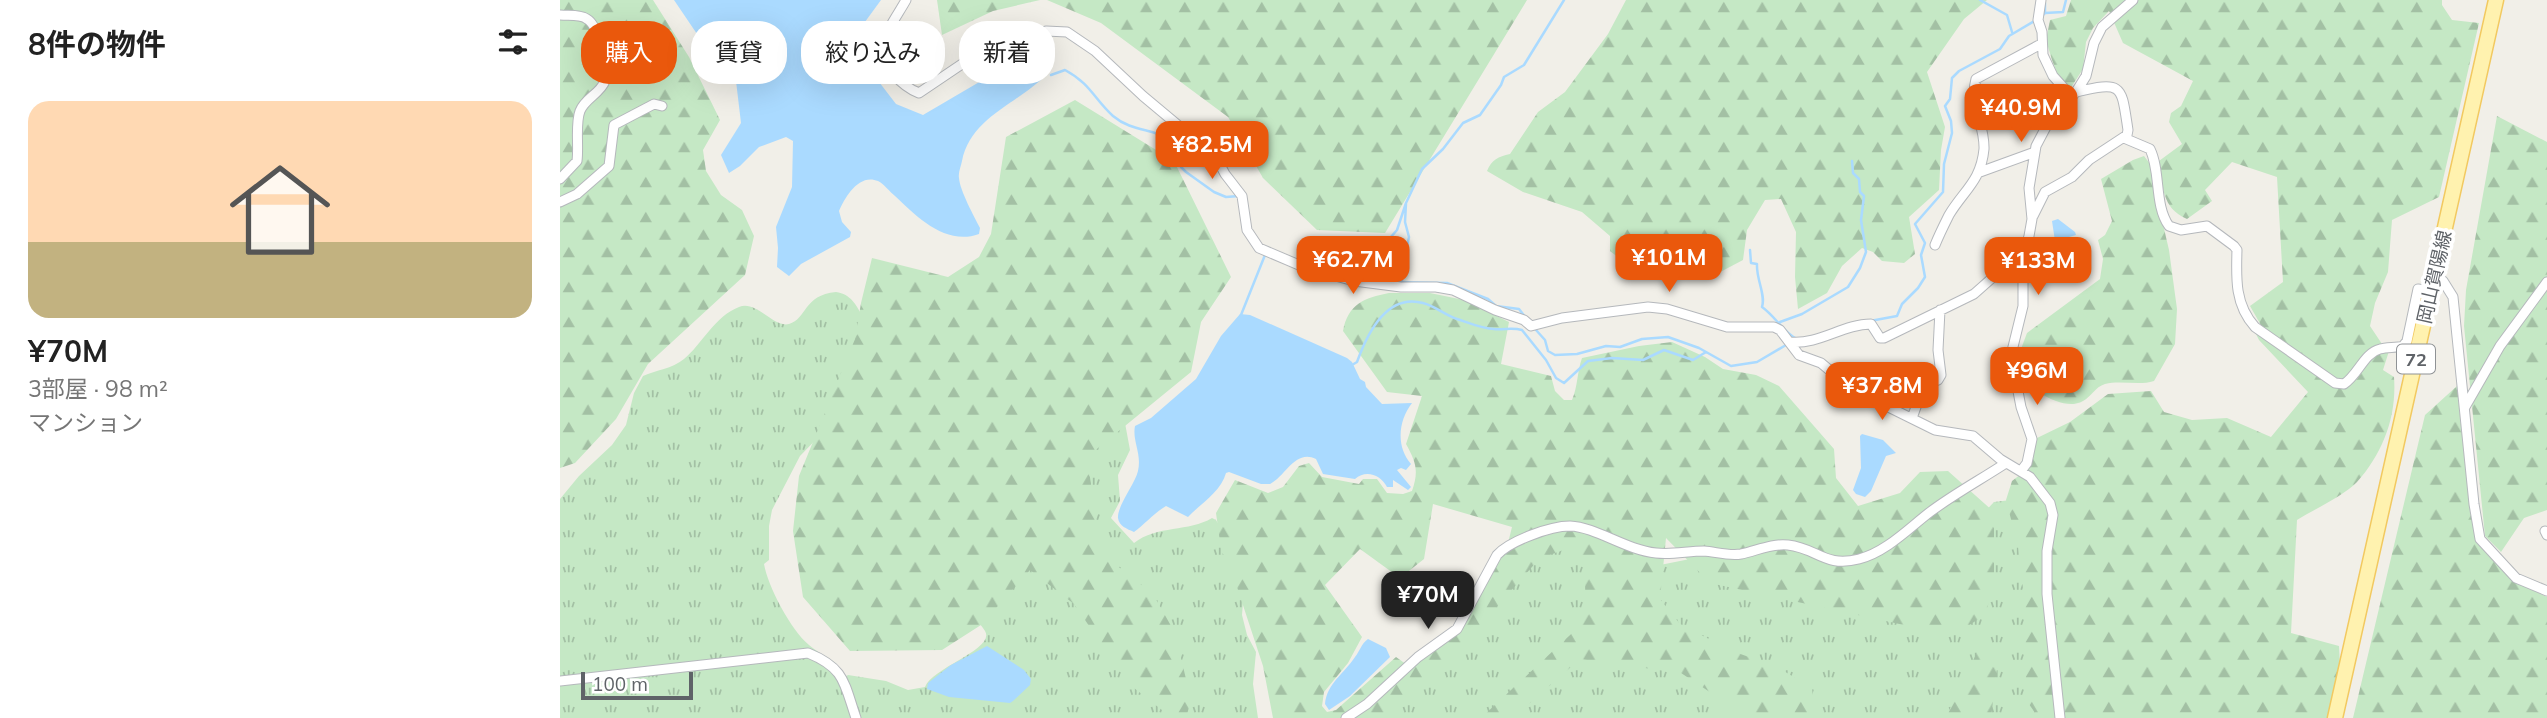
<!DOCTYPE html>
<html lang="ja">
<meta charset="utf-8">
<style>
body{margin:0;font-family:Mulish,"Noto Sans JP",sans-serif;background:#f6f6f6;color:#222;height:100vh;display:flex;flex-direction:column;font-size:26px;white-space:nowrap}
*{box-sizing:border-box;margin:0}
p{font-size:23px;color:#767676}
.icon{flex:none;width:38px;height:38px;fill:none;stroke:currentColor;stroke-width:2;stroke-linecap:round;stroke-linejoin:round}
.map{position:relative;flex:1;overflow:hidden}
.drawer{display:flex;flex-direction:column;background:#fff;width:560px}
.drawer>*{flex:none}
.top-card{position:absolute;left:21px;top:21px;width:665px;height:63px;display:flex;gap:14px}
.scale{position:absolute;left:21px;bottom:18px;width:112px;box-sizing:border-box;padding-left:7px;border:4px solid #5f6368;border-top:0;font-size:19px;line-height:24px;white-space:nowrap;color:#5f6368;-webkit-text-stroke:5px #fff;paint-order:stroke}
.price{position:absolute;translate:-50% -60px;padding:0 16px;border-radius:14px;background:#ea580c;color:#fff;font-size:23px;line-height:46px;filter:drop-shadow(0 2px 4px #0008)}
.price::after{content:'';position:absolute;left:50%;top:42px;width:21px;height:16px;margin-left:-10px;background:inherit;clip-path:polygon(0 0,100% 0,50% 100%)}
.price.active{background:#222;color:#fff}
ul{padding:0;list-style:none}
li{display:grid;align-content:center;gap:14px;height:371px;padding:0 28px}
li+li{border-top:2px solid #e0e0e0}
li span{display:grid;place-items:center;height:217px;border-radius:21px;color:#555}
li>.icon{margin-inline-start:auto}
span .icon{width:126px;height:126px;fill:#fffc;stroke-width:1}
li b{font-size:30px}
h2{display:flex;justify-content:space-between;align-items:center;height:84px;padding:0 28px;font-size:30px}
.chip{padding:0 24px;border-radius:28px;background:#fff;box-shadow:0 7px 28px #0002;font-size:24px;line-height:63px}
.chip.active{background:#ea580c;color:#fff}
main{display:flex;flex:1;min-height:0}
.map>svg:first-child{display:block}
.grass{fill:url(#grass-tufts)}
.forest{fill:url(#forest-firs);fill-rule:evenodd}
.water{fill:#aadaff}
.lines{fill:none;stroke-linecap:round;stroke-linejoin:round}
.stream{stroke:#aadaff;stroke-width:2.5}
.street-casing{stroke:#b5b8bc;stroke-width:11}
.primary-casing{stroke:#f2c960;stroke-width:17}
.street{stroke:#fff;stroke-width:9}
.primary{stroke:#fff2af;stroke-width:14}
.labels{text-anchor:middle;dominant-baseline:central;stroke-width:7;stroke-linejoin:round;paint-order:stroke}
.shield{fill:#fff;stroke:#8f9295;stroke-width:2}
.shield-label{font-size:18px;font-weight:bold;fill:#5f6368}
.street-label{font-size:19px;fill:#5f6368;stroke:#fff}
</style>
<main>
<section class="drawer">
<h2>8件の物件<svg class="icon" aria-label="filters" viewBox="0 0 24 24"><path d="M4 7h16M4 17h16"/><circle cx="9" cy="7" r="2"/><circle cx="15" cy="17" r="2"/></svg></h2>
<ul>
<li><span style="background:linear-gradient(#ffd9b3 65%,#c2b280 0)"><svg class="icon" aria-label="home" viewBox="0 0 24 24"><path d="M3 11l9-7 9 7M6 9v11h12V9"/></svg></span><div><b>¥70M</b><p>3部屋 · 98 m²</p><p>マンション</p></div></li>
</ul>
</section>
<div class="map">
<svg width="1987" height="718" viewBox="0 0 1987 718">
<defs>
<pattern id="grass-tufts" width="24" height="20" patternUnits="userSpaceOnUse" patternTransform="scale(1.75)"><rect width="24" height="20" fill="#c5e8c5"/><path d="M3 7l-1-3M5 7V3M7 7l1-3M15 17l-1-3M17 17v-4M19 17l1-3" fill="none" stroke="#a3c0a4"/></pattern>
<pattern id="forest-firs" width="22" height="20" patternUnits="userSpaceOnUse" patternTransform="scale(1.75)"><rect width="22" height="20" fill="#c5e8c5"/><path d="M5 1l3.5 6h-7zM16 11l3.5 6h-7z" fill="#a3c0a4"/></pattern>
</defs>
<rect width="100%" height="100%" fill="#f1efe8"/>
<path class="grass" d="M276 292C291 294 296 305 303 317L270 425 240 456 212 510 209 526V560L204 564C208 587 231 630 249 645 264 658 276 657 285 677L288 675 326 681 348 690 365 687C373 667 436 649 425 631 414 612 383 594 365 581L565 423 570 450 558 475 560 501 551 518 574 543C597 525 629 532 652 518L656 520 664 533 684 590 682 615 687 635 696 652 693 684 698 718H0V499L19 476 52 445 66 425 74 393 83 376C96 370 112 369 124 359 142 344 155 316 179 307 197 300 213 328 229 324 247 319 243 295 276 292Z
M1459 499 1490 718H801L992 537 1090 567 1140 557 1416 521 1434 502Z"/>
<path class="forest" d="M0 0H93L129 57 160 120 143 150 146 171 161 195 182 210 194 236 185 275 88 364 56 419 15 463 0 468Z
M377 0H480L433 11 382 35Z
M487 0H967L825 233 757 230 703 178 668 117 541 23Z
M1066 0H1427L1404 19 1367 72 1385 127 1381 150 1379 190 1349 217 1355 254 1344 263 1322 261 1313 252 1302 248 1282 266 1267 293 1238 309 1235 277 1236 232 1221 199 1205 200 1187 230 1183 260 1147 279 1095 254 1059 258 1050 251V236L1022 212 963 192 927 171C932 159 938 157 950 154L978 112 1005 92 1048 34Z
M1511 0H1882V5L1892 20 1919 23 1879 197 1832 220 1828 272 1815 303 1810 326 1822 344 1784 380 1775 379 1702 327 1690 306 1723 282 1717 177 1672 162 1645 190 1652 201 1627 219C1601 208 1603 185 1599 161L1622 144 1609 122 1611 113 1621 106 1633 81 1563 43 1549 11 1533 28 1526 42 1523 69 1510 89 1500 81 1492 60 1486 40 1490 20 1506 16Z
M515 100 614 161 671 277 641 322 631 372 527 457 541 553 593 594 615 633 631 700 626 718H612L569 684 514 604 470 570 421 625 382 650 290 651 243 597 233 531 239 476 295 339 301 303 312 258 388 277 419 257 431 234 446 137Z
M1937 116 1987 142V510L1964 518 1941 552 1925 536 1904 326 1906 290Z
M1584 156 1591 165 1595 190 1609 250 1617 309 1615 344 1594 381C1579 386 1561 380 1545 384 1535 387 1531 397 1523 401 1514 406 1505 404 1496 401 1474 394 1467 378 1458 357L1467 333 1540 279 1543 259 1538 240 1545 235 1552 221 1541 179 1573 160Z
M829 293H870L904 300 949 322 941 364 991 376 995 391 1004 400H1012C1018 386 1017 372 1022 358L1079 346 1112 342 1145 357 1163 369 1196 375 1219 386 1274 449 1276 478 1298 506 1340 493 1360 472 1388 471 1434 512V578L1426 614 1402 630 1358 628 1150 583 1106 538 1100 599 1120 624 1172 651 1217 667 1252 688 1255 718H1177L1168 704 1121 673 1020 659 953 718H921L1024 622C1025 597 1029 567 1014 546L979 559 866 687 826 718H713L703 666 677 587 661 549 656 513 675 480 708 493 723 487 739 466 749 463 762 477 799 484 803 479H817L827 493 843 494 852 491C859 471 856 462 846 444L862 396 827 392 783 331C788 304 804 298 829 293ZM873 504 952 527 947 547 938 557 897 631 850 667 836 657 776 710 767 712 762 706 764 692 788 663 802 637 765 585 800 549 840 578 864 559Z
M1693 328 1785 387 1797 379 1813 356 1829 351 1823 370 1834 377C1837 416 1823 453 1797 482 1785 495 1753 510 1737 520L1731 633 1779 646 1780 665 1767 718H1477L1476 714 1466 700 1464 597 1458 546 1446 500 1452 481 1470 467 1477 438 1510 422 1548 394 1591 391 1604 412 1632 420 1667 418 1711 437 1748 392 1699 340Z
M1897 386 1909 501 1916 540 1954 581 1987 597V718H1793L1865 415Z
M1440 643 1431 718H1297L1298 716 1324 717 1388 713 1420 646Z"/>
<path class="water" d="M114 0H321L302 26 299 42 306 65 336 104 363 115 421 81 455 67 479 66 488 73C460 103 411 116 402 161 401 166 398 173 399 178 400 191 414 216 420 228L419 234C386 246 357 217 335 196 330 192 324 184 318 181 299 173 285 197 279 211L282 222 291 232 290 237 241 264 229 276 217 267 218 248 216 227 232 187 233 141 226 137 199 147 180 166 169 173 161 155 181 123 176 81 160 68Z
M1498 219 1515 232 1516 235 1495 241 1492 221Z
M680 314 690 315 787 358 792 362 800 379 805 382 806 387 822 404 852 403C838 421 836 447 851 464L846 470 841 468 837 470 851 487 848 490 833 480V487H827C821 475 806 469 795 479L763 474 756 459C735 449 726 476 710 484H701L669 472 666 473C661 492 640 504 628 517L606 506C594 513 585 524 574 532 567 529 559 526 558 518 557 506 575 484 578 471 582 453 572 441 575 426L591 418 636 379 661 336Z
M1302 434 1323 440 1336 453 1326 456 1311 491 1305 497 1296 494 1293 490 1301 468 1300 436Z
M808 639 826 648 830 657 790 696 769 710 765 704C767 683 784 674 795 657 800 651 801 644 808 639Z
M427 646 464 670 471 679 470 685 453 701 450 703 389 697 367 689 368 683 391 665Z"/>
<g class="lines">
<path class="stream" d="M1420 0 1447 15 1452 32
M1485 3V13
M1481 17 1485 13 1503 12 1506 0
M491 75 505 70C531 84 534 99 553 116 572 132 592 128 609 139L621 167 626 172 654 192 666 197 679 196
M1190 250 1191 263 1197 264C1196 279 1206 295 1202 307 1214 315 1225 334 1237 339
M777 272 783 268 793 267 816 254 837 230 846 203
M788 275 802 278
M837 282 887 283 928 299 936 306 959 309 966 318
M842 282 841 275 849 237 845 222 846 203 862 169 883 149 903 123 920 115 941 85 944 77 964 65 1004 0
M681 315 705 255
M1310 321 1337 316 1342 304 1358 288 1365 277 1361 255 1365 243 1355 224 1383 192 1384 164 1392 133 1391 121 1385 106 1390 99 1392 78 1399 71 1440 49 1449 36 1476 20
M1220 322 1242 314 1288 287 1300 268 1306 252 1301 220 1304 196 1300 192 1299 179 1293 173 1292 161
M976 330 985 340 988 351 995 355 1017 354 1046 346 1060 347 1082 339 1108 337 1139 348 1171 366 1197 362 1226 345
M792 365 797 362C807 334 827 293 863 303 875 306 885 315 897 319 909 323 923 329 934 329 944 330 952 327 962 330L986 360 996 378 1004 383 1028 361 1052 358 1083 360 1104 350 1133 360 1146 352"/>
<g class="street-casing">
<path id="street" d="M346 0C339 13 325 31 323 46 320 65 343 87 359 93L402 64 434 47 486 31 507 32 535 51 583 96 656 157 665 174 682 196 687 230 699 248 746 268 794 281 841 287H876L893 290 935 310 964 320 971 326 1002 318 1088 307 1107 309 1167 327H1214L1220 330 1239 355 1261 363 1292 389 1375 430 1413 436 1440 459 1470 477 1490 503 1493 515 1487 551V594L1500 718
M1481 0 1478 20 1482 32 1483 55 1493 76 1512 97
M0 15C8 16 20 14 27 19 40 26 44 66 45 81 40 94 25 98 20 111 15 124 19 146 17 161L0 179
M1564 138 1590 149C1601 172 1594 205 1609 226L1621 230 1647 226 1674 246 1677 250C1676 279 1675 305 1695 327L1775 383 1784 384C1798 375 1804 353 1820 349 1827 347 1836 348 1843 346L1847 341 1858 289 1871 291
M1420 172 1475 152
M0 202 17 194 49 166 54 125 94 104 102 106
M1473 216 1485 192 1512 177 1529 160 1567 135 1568 130C1561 85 1564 81 1516 92
M1375 245C1379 235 1384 225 1389 215 1404 190 1421 181 1424 149 1425 124 1409 104 1416 79L1481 44
M1883 281 1893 297 1914 504 1920 539 1956 578 1987 591
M1230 342C1259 345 1283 324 1311 324L1320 338H1324L1414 294 1449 263 1463 257
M1905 407 1940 346 1987 282
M1352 418 1364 385 1378 380 1381 375 1378 350 1380 310
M1461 471 1467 463 1472 439 1461 407 1451 355 1463 306V257L1469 236 1472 219 1469 188 1476 146 1486 127 1516 92 1526 76 1534 43 1542 27 1573 0
M1985 531 1987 535
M0 681 248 653C285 668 284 683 296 718
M786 718 807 704 858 657 897 629 937 555C950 541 990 526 1010 526 1036 527 1066 550 1096 553 1112 555 1128 551 1144 551 1156 552 1169 556 1181 554 1196 551 1212 543 1228 545 1257 548 1265 568 1299 559 1326 552 1348 529 1370 512 1394 494 1420 480 1446 463"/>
</g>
<g class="primary-casing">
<path id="primary" d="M1775 718 1936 0"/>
</g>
<use href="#street" class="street"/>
<use href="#primary" class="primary"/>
</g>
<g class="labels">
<rect class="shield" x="1837" y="344.5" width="38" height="29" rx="5"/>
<g class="shield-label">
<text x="1856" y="359">72</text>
</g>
<g class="street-label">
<text transform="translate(1874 277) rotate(-77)">岡山賀陽線</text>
</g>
</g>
</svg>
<div class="scale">100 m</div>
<b class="price" style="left:1461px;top:144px">¥40.9M</b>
<b class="price" style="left:652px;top:181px">¥82.5M</b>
<b class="price" style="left:1109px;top:294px">¥101M</b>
<b class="price" style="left:793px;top:296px">¥62.7M</b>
<b class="price" style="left:1478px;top:297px">¥133M</b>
<b class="price" style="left:1477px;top:407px">¥96M</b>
<b class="price" style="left:1322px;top:422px">¥37.8M</b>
<b class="price active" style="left:868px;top:631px">¥70M</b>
<div class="top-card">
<a class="chip active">購入</a>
<a class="chip">賃貸</a>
<a class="chip">絞り込み</a>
<a class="chip">新着</a>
</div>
</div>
</main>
